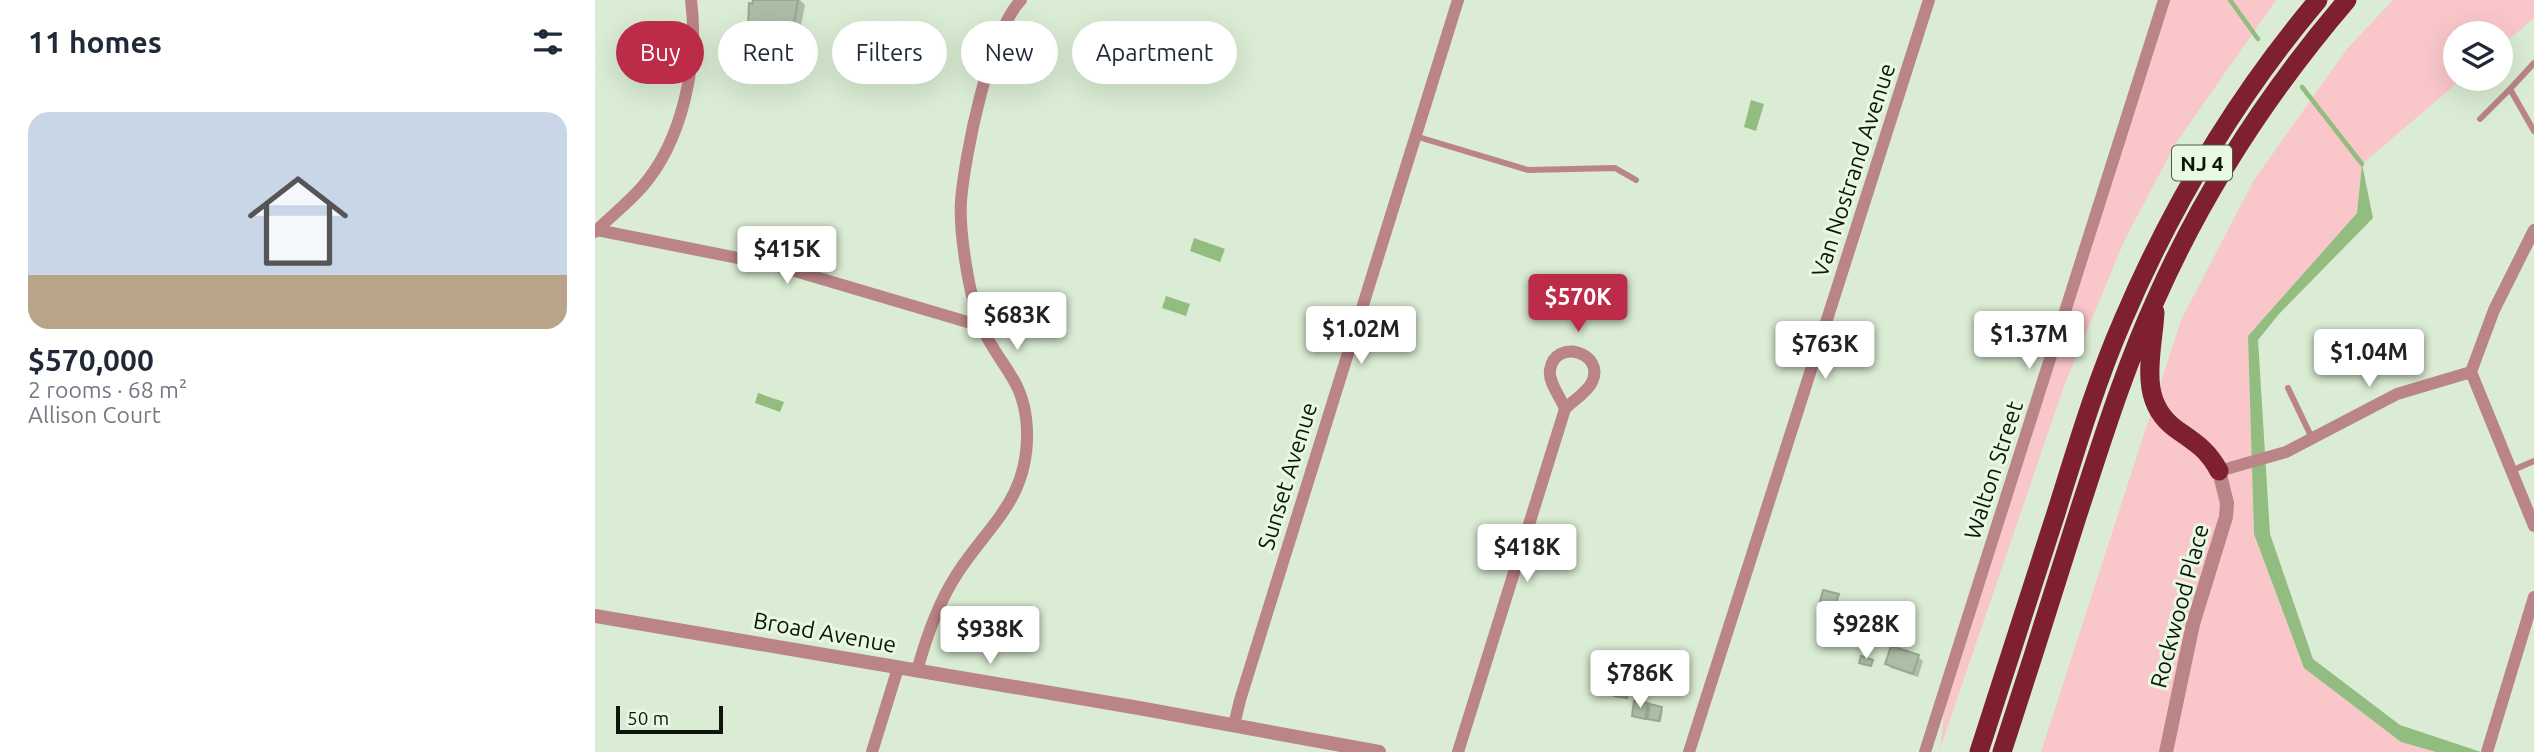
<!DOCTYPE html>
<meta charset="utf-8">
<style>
body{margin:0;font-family:Ubuntu,sans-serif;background:#f2f2f3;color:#1f2937;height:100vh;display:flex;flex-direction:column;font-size:26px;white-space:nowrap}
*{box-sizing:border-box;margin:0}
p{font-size:23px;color:#747a83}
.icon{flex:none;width:38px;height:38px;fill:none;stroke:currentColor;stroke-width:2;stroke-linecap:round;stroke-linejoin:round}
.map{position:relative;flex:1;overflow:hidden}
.side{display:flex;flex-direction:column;background:#fff;width:595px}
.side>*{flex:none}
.top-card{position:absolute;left:21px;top:21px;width:665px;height:63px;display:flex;gap:14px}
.buttons{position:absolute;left:1848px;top:21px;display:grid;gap:14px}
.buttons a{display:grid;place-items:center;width:70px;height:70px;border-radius:50%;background:#fff;box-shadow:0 7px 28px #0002;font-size:35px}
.scale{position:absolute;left:21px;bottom:18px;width:107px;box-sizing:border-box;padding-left:7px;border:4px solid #0f150c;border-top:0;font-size:19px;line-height:24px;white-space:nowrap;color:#0f150c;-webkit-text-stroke:5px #e7f9e0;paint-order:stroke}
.price{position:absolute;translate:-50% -60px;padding:0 16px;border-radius:7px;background:#fff;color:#222;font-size:23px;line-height:46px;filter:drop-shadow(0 2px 4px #0008)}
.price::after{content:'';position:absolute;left:50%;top:42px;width:21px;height:16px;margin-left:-10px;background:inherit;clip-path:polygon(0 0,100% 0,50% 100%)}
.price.current{background:#bc2b47;color:#fff}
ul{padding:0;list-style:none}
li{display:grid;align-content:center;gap:14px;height:371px;padding:0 28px}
li span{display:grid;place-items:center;height:217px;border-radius:21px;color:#555}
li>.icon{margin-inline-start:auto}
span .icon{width:126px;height:126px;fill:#fffc;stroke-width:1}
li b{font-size:30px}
h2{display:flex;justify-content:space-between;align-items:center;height:84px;padding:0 28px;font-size:30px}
.pill{padding:0 24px;border-radius:32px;background:#fff;box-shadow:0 7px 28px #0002;font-size:24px;line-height:63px}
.pill.current{background:#bc2b47;color:#fff}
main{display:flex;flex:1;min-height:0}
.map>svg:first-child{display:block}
.green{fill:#f9c7c9}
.water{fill:#93bc81}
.shadow{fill:#0003}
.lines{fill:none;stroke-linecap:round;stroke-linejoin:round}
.stream{stroke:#93bc81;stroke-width:4.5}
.building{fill:#adbea7;stroke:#97a891;stroke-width:2}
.service{stroke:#bb8487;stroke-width:6}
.minor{stroke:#bb8487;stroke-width:12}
.tertiary{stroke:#bb8487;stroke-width:14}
.trunk{stroke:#7e2030;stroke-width:19}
.labels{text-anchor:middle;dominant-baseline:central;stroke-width:6;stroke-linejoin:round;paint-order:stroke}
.shield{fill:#e7f9e0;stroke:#50594c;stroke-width:2}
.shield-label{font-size:21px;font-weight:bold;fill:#0f150c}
.street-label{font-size:23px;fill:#0f150c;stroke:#e7f9e0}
</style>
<main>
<section class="side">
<h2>11 homes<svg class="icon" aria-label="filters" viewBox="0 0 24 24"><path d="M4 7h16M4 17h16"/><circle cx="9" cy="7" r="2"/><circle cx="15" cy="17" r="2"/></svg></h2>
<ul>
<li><span style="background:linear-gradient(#c9d6e8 75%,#b9a48a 0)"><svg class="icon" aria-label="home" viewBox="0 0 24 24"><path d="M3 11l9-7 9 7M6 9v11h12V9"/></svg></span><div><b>$570,000</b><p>2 rooms · 68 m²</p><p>Allison Court</p></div></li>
</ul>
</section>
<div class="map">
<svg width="1939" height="752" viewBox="0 0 1939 752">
<rect width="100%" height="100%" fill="#daecd3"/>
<path class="green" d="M1571 0H1681L1581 143 1530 239 1469 386 1345 749 1352 687Z
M1798 0H1939V18L1906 46V33H1860V79H1867L1767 164 1762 213 1653 336 1659 534 1709 668 1806 742 1841 752H1446L1586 320 1659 180 1752 49Z"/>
<path class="water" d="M1156 100 1169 104 1161 131 1149 127Z
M1767 164 1778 218 1684 314 1663 340 1675 534 1718 659 1805 725 1886 752H1841L1806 742 1709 668 1659 534 1653 336 1762 213Z
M599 238 630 249 625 262 595 251Z
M571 296 595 304 591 316 567 308Z
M163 393 189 402 185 412 160 403Z"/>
<path class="shadow" d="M160 0H205L210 5 203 40 162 32 155 25Z
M1323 657 1328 661 1323 677 1296 668 1292 664Z
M1052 705 1056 708 1068 710 1066 722 1055 720 1052 716 1051 719 1039 716Z"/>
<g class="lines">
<path class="stream" d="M1635 0 1663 39
M1707 87 1767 164"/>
</g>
<path class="building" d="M158 0H203L197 34 153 26 154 3 157 4Z
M1228 590 1244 594 1240 606 1225 601Z
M1296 646 1324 655 1318 674 1290 664Z
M1266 656 1278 660 1276 666 1264 663Z
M1021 684 1034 686 1032 698 1019 696Z
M1039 701 1053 703 1050 719 1037 716Z
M1055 704 1067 707 1064 721 1052 719Z"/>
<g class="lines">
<path class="service" d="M1939 63 1915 89 1939 131
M1885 119 1915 89
M820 136 933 170 1020 168 1041 180
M1693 388 1717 438
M1916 471 1939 461"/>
<path class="minor" d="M2 230 183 266 386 326
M1939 230 1899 310 1876 372 1939 526
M0 232C15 217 33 203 47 187 88 140 104 61 96 0
M1624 471 1691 452 1802 394 1876 372
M322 671C331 638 343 603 362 574 395 523 434 499 432 430 430 378 404 367 386 325 374 295 364 233 366 201 370 153 394 34 426 0
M639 725 645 700 863 0
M277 752 303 668
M863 752 970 409C978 400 992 393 997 382 1011 353 960 337 955 370 953 383 966 397 970 409
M1094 752 1334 0
M1330 752 1569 0
M1892 752 1939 597"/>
<path class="tertiary" d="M0 616 544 708 784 752
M1571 752 1598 624 1631 517 1632 503 1624 471"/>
<path class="trunk" d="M1560 312C1558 353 1541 400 1581 429 1600 442 1613 450 1624 471
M1384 752C1410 671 1436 591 1462 510 1482 446 1501 382 1528 320 1577 205 1642 96 1723 0
M1407 752C1433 673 1458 593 1483 514 1507 441 1529 369 1561 299 1609 191 1675 90 1752 0"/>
</g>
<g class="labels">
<rect class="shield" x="1577" y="145.5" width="60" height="35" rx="5"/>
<g class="shield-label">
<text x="1607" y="163">NJ 4</text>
</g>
<g class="street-label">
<text transform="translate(1258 170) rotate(-72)">Van Nostrand Avenue</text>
<text transform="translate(1398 470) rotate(-72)">Walton Street</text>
<text transform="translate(692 476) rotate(-73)">Sunset Avenue</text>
<text transform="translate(1584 606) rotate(-75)">Rockwood Place</text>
<text transform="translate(230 632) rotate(10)">Broad Avenue</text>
</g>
</g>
</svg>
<div class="buttons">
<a><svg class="icon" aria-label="layers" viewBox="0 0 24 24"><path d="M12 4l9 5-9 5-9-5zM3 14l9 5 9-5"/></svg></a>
</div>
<div class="scale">50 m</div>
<b class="price" style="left:192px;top:286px">$415K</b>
<b class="price current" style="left:983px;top:334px">$570K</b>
<b class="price" style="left:422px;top:352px">$683K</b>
<b class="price" style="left:766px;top:366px">$1.02M</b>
<b class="price" style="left:1434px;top:371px">$1.37M</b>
<b class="price" style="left:1230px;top:381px">$763K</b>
<b class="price" style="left:1774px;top:389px">$1.04M</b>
<b class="price" style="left:932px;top:584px">$418K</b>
<b class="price" style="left:1271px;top:661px">$928K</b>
<b class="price" style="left:395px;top:666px">$938K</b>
<b class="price" style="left:1045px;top:710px">$786K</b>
<div class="top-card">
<a class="pill current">Buy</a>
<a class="pill">Rent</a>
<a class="pill">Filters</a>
<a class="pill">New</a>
<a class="pill">Apartment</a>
</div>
</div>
</main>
